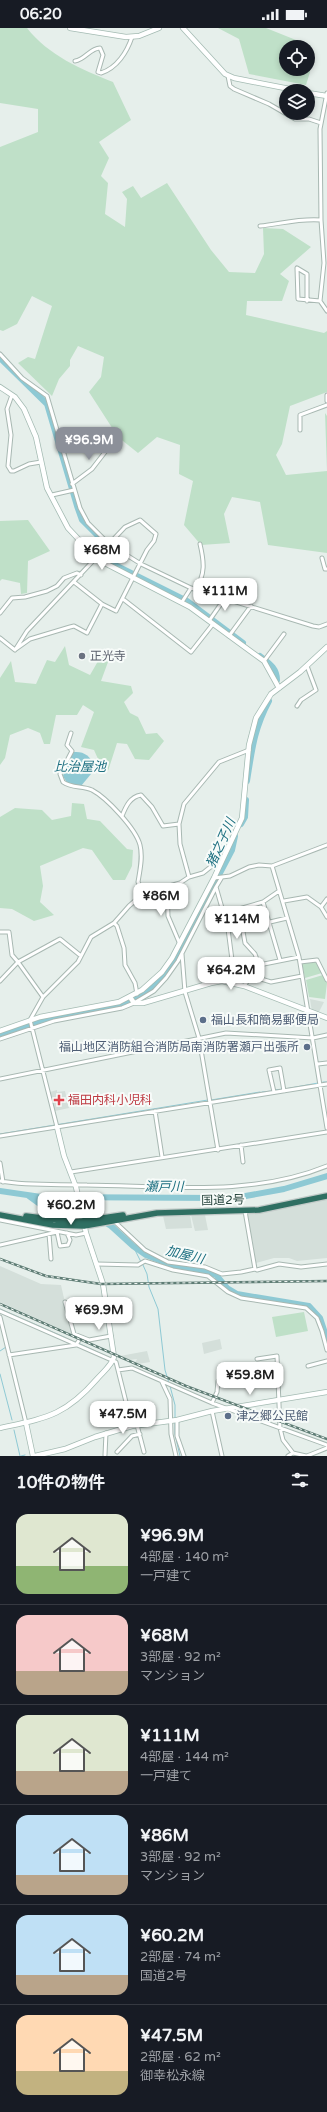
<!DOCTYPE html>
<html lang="ja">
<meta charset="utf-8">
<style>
body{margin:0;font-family:"Varela Round","Noto Sans JP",sans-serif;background:#242831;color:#f1f3f6;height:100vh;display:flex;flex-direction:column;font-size:15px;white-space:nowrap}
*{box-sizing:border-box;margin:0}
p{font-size:13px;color:#9ea1a6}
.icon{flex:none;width:22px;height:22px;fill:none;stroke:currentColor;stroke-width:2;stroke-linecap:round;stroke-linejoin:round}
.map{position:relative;height:1428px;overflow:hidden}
.sheet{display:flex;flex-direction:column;background:#171b24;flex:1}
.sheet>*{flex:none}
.tools{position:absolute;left:279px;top:12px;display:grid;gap:8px}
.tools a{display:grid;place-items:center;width:36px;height:36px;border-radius:50%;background:#171b24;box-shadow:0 2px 6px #0003;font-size:20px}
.price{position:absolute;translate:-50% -34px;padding:0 9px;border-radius:8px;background:#fff;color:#222;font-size:13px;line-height:26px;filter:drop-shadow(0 1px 2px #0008)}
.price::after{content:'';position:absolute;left:50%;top:24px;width:12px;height:9px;margin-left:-6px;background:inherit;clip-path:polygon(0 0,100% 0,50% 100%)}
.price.current{background:#8c9099;color:#fff}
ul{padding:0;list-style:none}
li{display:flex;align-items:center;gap:12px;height:100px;padding:0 16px}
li+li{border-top:1px solid #363941}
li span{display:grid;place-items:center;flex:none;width:112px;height:80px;border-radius:12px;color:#555}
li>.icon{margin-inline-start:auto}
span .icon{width:48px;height:48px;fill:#fffc;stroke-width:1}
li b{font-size:17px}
h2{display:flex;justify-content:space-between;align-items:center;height:48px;padding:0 16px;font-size:17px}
.status{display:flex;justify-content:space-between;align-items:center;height:28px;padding:0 20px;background:#171b24;direction:ltr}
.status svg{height:11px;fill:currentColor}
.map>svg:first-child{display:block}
.built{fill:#d4dfda}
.green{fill:#bfe0c8;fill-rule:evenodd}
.water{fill:#8ec9d4}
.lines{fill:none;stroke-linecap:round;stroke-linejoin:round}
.stream{stroke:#8ec9d4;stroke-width:1}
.river{stroke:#8ec9d4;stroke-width:6}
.street-casing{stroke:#a8b8b2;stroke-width:5}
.secondary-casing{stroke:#a4bbb3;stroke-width:6}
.highway-casing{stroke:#c2cac8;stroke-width:8}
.street{stroke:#fff;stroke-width:3}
.secondary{stroke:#fff;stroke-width:4.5}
.highway{stroke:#2f6f62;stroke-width:5.5}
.rail-casing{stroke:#5f7d75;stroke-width:2.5}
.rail{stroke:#f7fbf9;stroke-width:1;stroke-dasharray:3;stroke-linecap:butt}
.worship-dot{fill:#6b7280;stroke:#f7fbf9;stroke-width:1.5}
.service-dot{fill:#5c6f8a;stroke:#f7fbf9;stroke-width:1.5}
.health-dot{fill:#e0444e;stroke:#f7fbf9;stroke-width:1.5}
.labels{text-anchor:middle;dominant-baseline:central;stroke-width:4;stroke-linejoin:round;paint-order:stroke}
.worship-label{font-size:12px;fill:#5b616d;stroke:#f7fbf9;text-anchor:start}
.service-label{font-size:12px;fill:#4e5e75;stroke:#f7fbf9;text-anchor:start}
.health-label{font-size:12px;fill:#be3a42;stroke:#f7fbf9;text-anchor:start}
.street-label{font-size:12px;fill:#24423a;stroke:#f7fbf9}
.water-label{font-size:13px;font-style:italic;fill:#1c6f80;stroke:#f7fbf9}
</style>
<div class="status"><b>06:20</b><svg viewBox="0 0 49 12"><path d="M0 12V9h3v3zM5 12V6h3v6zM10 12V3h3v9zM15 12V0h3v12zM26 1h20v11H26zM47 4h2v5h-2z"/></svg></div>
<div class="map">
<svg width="327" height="1428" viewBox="0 0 327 1428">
<rect width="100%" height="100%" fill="#e6efeb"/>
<path class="built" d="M310 971 324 974 318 986 312 984Z
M57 1062V1064L65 1063 69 1080 55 1083 50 1064Z
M327 1171V1230L297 1233 289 1230H274L256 1235 252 1210 244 1186 261 1185Z
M190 1187 192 1200 166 1201 163 1188Z
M191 1187H205L208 1202 195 1203Z
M0 1238 41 1256 61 1257 72 1306 0 1274Z
M220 1311 222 1321 204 1326 202 1315Z
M147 1323 150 1334 138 1336 135 1335 137 1331 129 1332 120 1328Z"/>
<path class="green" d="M0 0H27C48 27 82 42 113 54L131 92 99 114 109 130 101 148 108 155 105 186 125 199 127 171 122 164 133 158 141 170 167 155 211 222 229 244 255 245 264 226 263 200 283 201 311 219 280 246 289 253 282 273H247L246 287 324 305 327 303V364L290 378 282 416 276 427 286 447 327 443 325 385 327 388V525L268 517 260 474 232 469 224 486 230 515 201 517 184 497 193 453 179 446 180 417 157 409 138 425 118 409 89 364 101 349 104 329 78 318 70 332V338L59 351 52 368 18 335 28 329 35 331 52 278 32 268 17 296 3 303 0 302V119L38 104V81L0 75Z
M218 0H266L311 18 310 44 306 57 249 46 239 11ZM286 19H308V41H286Z
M28 492 50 523 28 533 27 565 21 566 20 555 2 551 0 553V493Z
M65 618 69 637 90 647 101 628 106 626 108 634 101 653 131 658 133 665 124 674 130 685 138 689 146 706 157 705 164 713 149 732 135 731 127 716 117 715 108 743 103 742 94 722 81 719 94 684 83 677 77 687H56L50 716H44L40 705 28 700 10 707 5 730 0 737V650L11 633 15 654 36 656 47 632 55 634Z
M72 775 84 776 87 791 100 793 127 821 133 822 132 838 125 852H113L92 822 83 820 40 838 43 858 40 874 54 887 34 893 12 881 0 880V789L15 780 42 782 52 792 71 788Z
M316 934 322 945 305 950 302 935Z
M323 947 327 955 325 971 309 969 306 952Z
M304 1284 308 1303 276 1309 272 1289Z"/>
<path class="water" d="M74 724C86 723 91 730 96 740L81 758 67 755 63 748 67 734Z"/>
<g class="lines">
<path class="stream" d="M323 1054H327
M285 1061 318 1055
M275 1062 282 1061
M262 1064 272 1063
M211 1072 260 1064
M0 1106 208 1072
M133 1218 141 1234
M143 1237 147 1246 149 1259 158 1281 165 1342 169 1355
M0 1281 66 1310
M78 1315 106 1328
M0 1323 6 1319
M0 1346 12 1392
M170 1358 175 1377V1390
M175 1393V1406L180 1428
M14 1402 20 1428
M21 1428 25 1427"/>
<path class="river" d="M0 330 47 376 77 478 82 492 101 511 107 533 187 573 243 615
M260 628C269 635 277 640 277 652
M247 753C252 722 254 701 269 673
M241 796 245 789 246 772
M0 1007C17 1001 34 994 52 990 105 978 141 983 174 933L232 822 235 808
M0 1163 41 1169 219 1170 240 1169 284 1161 327 1148
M29 1168 44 1179H57L94 1188 111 1198 133 1218 146 1227 174 1238 210 1245 216 1247 227 1260 237 1266 309 1278 320 1290 327 1311"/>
<g class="street-casing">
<path id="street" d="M75 33C85 32 90 20 100 20L103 27 98 44 101 45C117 40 127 24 132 9
M228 48 230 58 234 61 269 76 295 91H309L321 95
M327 65 320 101 321 192 324 235 320 273 327 283
M260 198C280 196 300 190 321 192
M307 273V246L297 240 298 271 320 273
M0 326 22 350 47 368 80 480 88 495 109 516 141 536 191 560 313 598 319 599 327 596
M12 367 7 381 11 407 8 438 11 443H14L29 436 41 434
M327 367V373
M300 402V387L327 377
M72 456 92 441 112 415
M52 467 74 462
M322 530 325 541H327
M195 561C206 547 204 533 200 516
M123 571 191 624 213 596
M182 574 191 560
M0 585 12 570 25 569 47 563 57 558 64 550 77 545 81 547
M209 593 225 570
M229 608 251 578
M0 610 15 622 27 603 125 499 140 492 156 506 154 513 147 522 116 583 102 576 74 554
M16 621 30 611 70 599 74 598 87 605 102 576
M264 633 284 606
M297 678 301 672 316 662 307 638
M71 705 67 717 72 723 60 746 63 754C71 760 82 758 92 762 107 770 136 801 140 817 143 829 140 842 138 854L144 865
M122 788C126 778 130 769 141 767L152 779 163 798 179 796
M272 838 299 929 327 1100
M189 849 180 816 179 796 184 776 219 734 249 722
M222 849 216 859 228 901 235 955
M214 850 230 848 249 839 259 837 272 838 327 817
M167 858 168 888 179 914
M279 863 263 874 239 881 245 915 255 926 259 937 299 929
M284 873 307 869 321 879 327 889
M263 874 280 932
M321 879 327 871
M270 894 287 890
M114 895 117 898 124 920 125 937 135 955 137 966
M0 904H9L12 927 18 934 0 953
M182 926 185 964 199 1010 218 1122
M300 934 317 932 327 952
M251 948 271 954 302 948
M244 958 259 937
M43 969 18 934 60 911 81 928
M0 1011 54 993 122 980 134 975 154 963 166 950 178 933 216 859
M318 1036 327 1035
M0 1051 226 1005 313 1010 327 1007
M274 1064 269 1042 280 1040 284 1063
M155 1083 162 1129
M57 1099 30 992 43 969 78 934 91 909 114 895 129 878 144 865 180 855 189 849 203 845 223 829
M0 1108 327 1056
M241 1117 243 1134
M0 1135 3 1154
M71 1144 327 1104
M0 1153C29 1158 58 1156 87 1157 168 1158 251 1169 327 1138
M245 1183 255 1241
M0 1192 76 1207 86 1205
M114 1193 145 1222 168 1234 205 1239 222 1246 241 1244 255 1241 257 1242 279 1236 301 1239 327 1236
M57 1204 60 1218 68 1217 70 1212 67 1205
M49 1206 51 1231
M0 1217 57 1204
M97 1236 138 1237 145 1233 173 1242 208 1248 228 1264 241 1270 306 1280 317 1290 322 1303 327 1322
M65 1274 74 1306 89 1312 111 1308
M0 1283 116 1334 132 1398
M0 1289 26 1395
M9 1327 76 1317 81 1309
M257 1331 277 1328 280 1400 283 1412 293 1425
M308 1338 327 1333
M118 1342 132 1340 212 1375 327 1417
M253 1351 278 1345
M162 1354 170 1371 171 1406 176 1428
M212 1375 217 1364 218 1353
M212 1383 222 1428
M177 1392V1408L184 1428
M137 1397 144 1424
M117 1424 132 1408 140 1406
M105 1427 106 1405
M288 1428 293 1425 306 1428
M307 1428 327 1420"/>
</g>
<g class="secondary-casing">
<path id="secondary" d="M70 0 126 9 139 8 159 0
M183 0 225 46 234 50 300 63
M308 65 327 68
M0 359 15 369 24 381 36 409 47 460 68 500 97 531 190 579 264 633 279 660
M130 969 134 975H143L211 955 222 953 244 958 327 990
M0 1003 40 989 119 974 142 962 162 944 172 930 214 850 242 790 249 717 256 690 271 666 300 644 327 619
M26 1395 33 1428
M0 1400C46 1390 65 1388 97 1351 103 1344 112 1337 114 1329L103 1256 86 1205 76 1159 64 1128 57 1099
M35 1428 65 1421 95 1409 132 1398 177 1392 212 1383 327 1364"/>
</g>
<g class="highway-casing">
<path id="highway" d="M0 1187 53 1197 84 1198 157 1185 259 1182 327 1168
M26 1188 75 1194 123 1187"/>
</g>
<use href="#street" class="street"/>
<use href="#secondary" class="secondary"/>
<use href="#highway" class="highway"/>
<g class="rail-casing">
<path id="rail" d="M0 1231 46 1248 101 1256 327 1253
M0 1276 186 1358 327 1411"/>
</g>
<use href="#rail" class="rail"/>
</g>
<circle class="worship-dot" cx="82" cy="628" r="4"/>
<g class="service-dot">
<circle cx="203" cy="992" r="4"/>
<circle cx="307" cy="1019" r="4"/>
<circle cx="228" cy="1388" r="4"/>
</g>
<path class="health-dot" d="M57 1066h4v4h4v4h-4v4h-4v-4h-4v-4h4z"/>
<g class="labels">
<g class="worship-label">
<text x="90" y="628">正光寺</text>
</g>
<g class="service-label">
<text x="211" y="992">福山長和簡易郵便局</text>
<text x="299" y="1019" text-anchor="end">福山地区消防組合消防局南消防署瀬戸出張所</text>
<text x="236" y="1388">津之郷公民館</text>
</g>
<g class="health-label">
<text x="68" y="1072">福田内科小児科</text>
</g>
<g class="street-label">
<text transform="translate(223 1172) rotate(-1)">国道2号</text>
</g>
<g class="water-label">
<text x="80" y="739">比治屋池</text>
<text transform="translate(221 815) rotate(-66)">猪之子川</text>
<text x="164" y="1159">瀬戸川</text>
<text transform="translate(185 1227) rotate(14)">加屋川</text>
</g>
</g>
</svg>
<div class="tools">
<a><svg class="icon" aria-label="locate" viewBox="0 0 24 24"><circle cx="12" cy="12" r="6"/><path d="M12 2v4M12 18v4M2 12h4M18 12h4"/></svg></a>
<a><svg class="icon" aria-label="layers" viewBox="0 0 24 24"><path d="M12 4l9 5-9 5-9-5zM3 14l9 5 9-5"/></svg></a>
</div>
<b class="price current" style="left:89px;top:433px">¥96.9M</b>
<b class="price" style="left:102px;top:543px">¥68M</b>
<b class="price" style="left:225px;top:584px">¥111M</b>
<b class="price" style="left:161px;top:889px">¥86M</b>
<b class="price" style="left:237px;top:912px">¥114M</b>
<b class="price" style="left:231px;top:963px">¥64.2M</b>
<b class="price" style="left:71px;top:1198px">¥60.2M</b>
<b class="price" style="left:99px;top:1303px">¥69.9M</b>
<b class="price" style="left:250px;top:1368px">¥59.8M</b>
<b class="price" style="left:123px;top:1407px">¥47.5M</b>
</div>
<section class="sheet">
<h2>10件の物件<svg class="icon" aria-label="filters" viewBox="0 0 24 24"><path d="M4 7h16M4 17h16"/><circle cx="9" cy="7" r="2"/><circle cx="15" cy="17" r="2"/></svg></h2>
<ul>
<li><span style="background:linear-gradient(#dfe7d0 65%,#8fb573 0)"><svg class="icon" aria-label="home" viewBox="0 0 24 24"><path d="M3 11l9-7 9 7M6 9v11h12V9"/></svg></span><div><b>¥96.9M</b><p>4部屋 · 140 m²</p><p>一戸建て</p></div></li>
<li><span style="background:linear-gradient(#f6c9c9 70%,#b9a48a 0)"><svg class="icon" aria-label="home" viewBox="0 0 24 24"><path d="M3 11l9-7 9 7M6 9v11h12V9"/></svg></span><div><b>¥68M</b><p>3部屋 · 92 m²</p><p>マンション</p></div></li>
<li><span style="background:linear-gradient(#dfe7d0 70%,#b9a48a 0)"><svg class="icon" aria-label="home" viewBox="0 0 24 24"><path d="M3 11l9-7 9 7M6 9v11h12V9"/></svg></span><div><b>¥111M</b><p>4部屋 · 144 m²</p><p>一戸建て</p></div></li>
<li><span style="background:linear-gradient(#bfe0f5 75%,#b9a48a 0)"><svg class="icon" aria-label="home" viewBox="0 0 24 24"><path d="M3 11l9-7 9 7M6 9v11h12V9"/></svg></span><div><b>¥86M</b><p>3部屋 · 92 m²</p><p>マンション</p></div></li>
<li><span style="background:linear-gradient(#bfe0f5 75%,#b9a48a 0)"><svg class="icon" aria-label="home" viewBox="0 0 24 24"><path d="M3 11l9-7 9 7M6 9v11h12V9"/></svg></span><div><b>¥60.2M</b><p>2部屋 · 74 m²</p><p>国道2号</p></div></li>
<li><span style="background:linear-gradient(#ffd9b3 70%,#c2b280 0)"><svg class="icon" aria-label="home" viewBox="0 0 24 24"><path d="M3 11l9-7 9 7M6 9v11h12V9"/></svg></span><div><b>¥47.5M</b><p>2部屋 · 62 m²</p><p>御幸松永線</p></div></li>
</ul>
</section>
